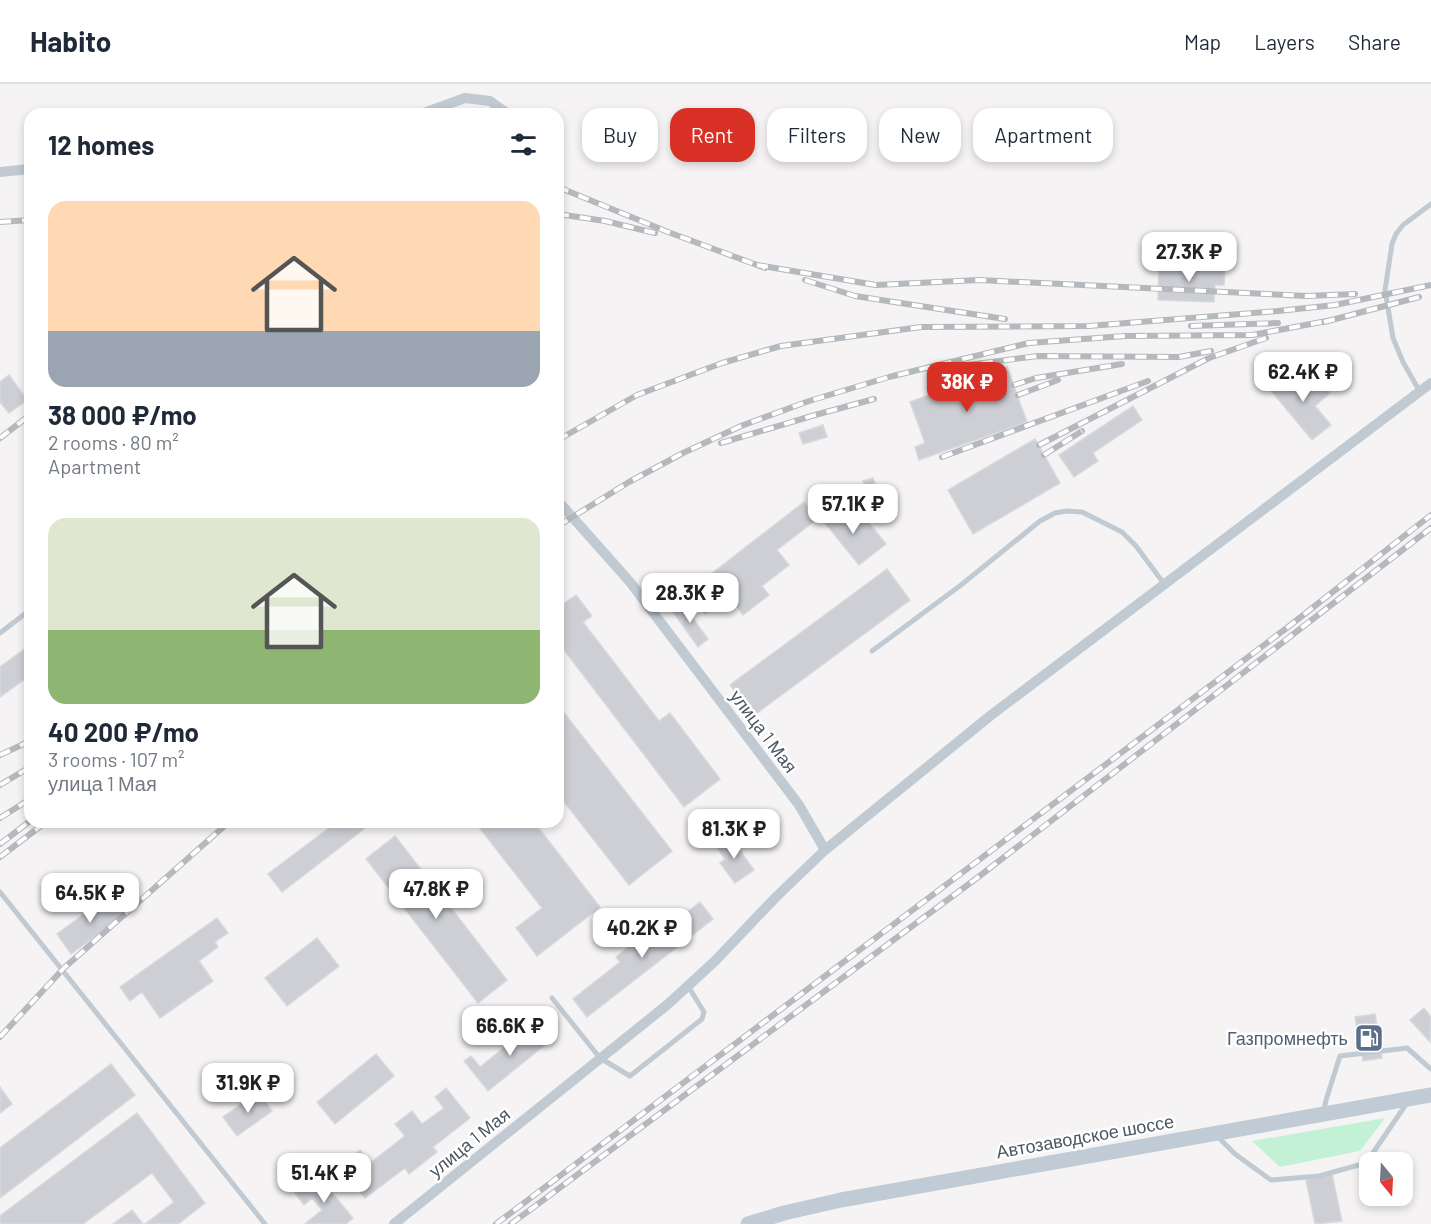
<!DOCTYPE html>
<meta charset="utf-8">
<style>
body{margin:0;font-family:Barlow,sans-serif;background:#f6f6f7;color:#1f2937;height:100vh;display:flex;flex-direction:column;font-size:22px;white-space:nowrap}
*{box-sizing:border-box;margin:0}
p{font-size:20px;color:#747a83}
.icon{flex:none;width:33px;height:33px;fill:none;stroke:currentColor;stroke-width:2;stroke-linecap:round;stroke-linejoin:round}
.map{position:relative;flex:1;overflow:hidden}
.drawer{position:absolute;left:24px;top:24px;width:540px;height:720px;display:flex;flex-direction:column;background:#fff;border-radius:18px;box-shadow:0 3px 9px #0003}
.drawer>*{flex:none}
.hud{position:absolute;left:582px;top:24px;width:570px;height:54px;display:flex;gap:12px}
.needle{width:39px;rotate:162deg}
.tools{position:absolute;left:1359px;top:1068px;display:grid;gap:12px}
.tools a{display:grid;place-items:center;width:54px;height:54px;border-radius:12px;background:#fff;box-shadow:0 3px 9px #0003;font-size:30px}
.price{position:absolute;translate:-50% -51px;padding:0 14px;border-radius:12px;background:#fff;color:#222;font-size:20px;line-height:39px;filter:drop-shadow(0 2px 3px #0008)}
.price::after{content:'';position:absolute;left:50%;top:36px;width:18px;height:14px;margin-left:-9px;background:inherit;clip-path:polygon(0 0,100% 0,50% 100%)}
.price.active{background:#d93025;color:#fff}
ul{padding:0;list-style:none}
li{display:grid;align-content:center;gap:12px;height:318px;padding:0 24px}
li span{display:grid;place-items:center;height:186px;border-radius:18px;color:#555}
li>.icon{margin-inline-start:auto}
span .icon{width:108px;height:108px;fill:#fffc;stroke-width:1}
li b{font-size:26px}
h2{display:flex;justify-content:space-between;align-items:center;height:72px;padding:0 24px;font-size:26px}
.tag{padding:0 21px;border-radius:18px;background:#fff;box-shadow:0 3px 9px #0003;font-size:21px;line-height:54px}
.tag.active{background:#d93025;color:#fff}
header{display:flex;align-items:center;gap:36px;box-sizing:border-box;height:84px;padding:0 30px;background:#fff;border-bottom:2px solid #e0e1e3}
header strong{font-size:28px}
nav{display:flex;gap:33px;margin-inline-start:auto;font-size:21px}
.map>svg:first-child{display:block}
.green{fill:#c3f1d5}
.building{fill:#cdcfd5;stroke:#d7d9de;stroke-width:1.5}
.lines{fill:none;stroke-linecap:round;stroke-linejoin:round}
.service{stroke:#c1cad2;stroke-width:5}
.minor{stroke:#c1cad2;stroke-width:10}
.secondary{stroke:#c1cbd6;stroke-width:15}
.rail-casing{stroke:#b5b8bd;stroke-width:6}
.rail{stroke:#fff;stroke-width:4;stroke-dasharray:11;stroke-linecap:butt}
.labels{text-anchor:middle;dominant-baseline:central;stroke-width:5;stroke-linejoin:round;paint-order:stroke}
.street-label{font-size:18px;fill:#4a5661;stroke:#fff}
.service-label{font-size:18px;fill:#4e5e75;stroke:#fff;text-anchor:end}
</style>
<header>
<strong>Habito</strong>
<nav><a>Map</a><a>Layers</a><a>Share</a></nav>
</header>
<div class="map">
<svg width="1431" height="1140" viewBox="0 0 1431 1140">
<rect width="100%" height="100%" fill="#f5f3f3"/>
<path class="green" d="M1385 1034 1360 1067 1280 1083 1252 1057Z"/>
<path class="building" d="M1159 180 1225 183 1224 201H1215L1214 218 1158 216Z
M1007 283 1027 338 919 376 915 363 925 359 910 318Z
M1287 288 1302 307 1318 294 1330 309 1315 322 1331 341 1312 356 1268 303Z
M9 291 27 316 9 329 0 318V298Z
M1133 322 1142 336 1093 369 1098 377 1074 393 1059 371Z
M823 341 827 353 803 360 799 349Z
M1035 355 1060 399 973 450 948 406Z
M873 394 880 412 870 415 863 397Z
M804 418 817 435 777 466 789 481 762 502 769 511 743 531 729 512 705 530 688 508Z
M837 420 855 442 865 434 886 460 859 481 820 433Z
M887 485 910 516 753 632 730 601Z
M576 511 592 532 583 538 659 637 670 629 720 695 684 723 558 558V524Z
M681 518 708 555 698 563 671 525Z
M30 561V591L0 613V583Z
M558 621 672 767 629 801 558 710Z
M337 738H373L282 808 268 790Z
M475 738H534L600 823 537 872 516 844 542 824Z
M729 751 754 786 735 799 720 779 725 775 715 761Z
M395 752 507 896 478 919 366 775Z
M110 811 124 831 71 870 57 850Z
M700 818 713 835 587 933 573 915 620 878 616 873 652 844 658 851Z
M217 834 228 849 215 858 218 863 199 877 213 897 160 934 142 908 130 917 120 903Z
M317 854 339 882 287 922 265 894Z
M1424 924 1431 933 1430 958 1410 936Z
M1375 930 1382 974 1363 977 1355 933Z
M536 938 551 956 488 1007 464 977 471 972 480 983Z
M376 970 394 992 335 1040 317 1018Z
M111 980 135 1011 0 1114V1064Z
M0 1003 12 1020 0 1029Z
M446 1004 470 1034 433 1063 437 1068 409 1090 405 1084 365 1114 340 1082 360 1066 370 1079 405 1052 395 1040 412 1027 422 1040 444 1024 435 1013Z
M259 1008 272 1027 237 1052 223 1033Z
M137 1029 205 1119 178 1140H145L174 1118 152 1089 83 1140H0V1132Z
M1332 1090 1342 1137 1315 1140 1306 1096Z
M317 1091 353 1134 346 1140H305L322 1126 312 1114 304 1121 295 1109Z
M132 1126 143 1140H113Z"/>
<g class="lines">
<path class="service" d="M1420 308 1403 278 1393 254 1385 206 1392 160 1396 150 1403 141 1431 120
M0 549 30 526
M872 567 961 501 1040 437 1055 429 1067 427 1082 428 1122 448 1136 462 1165 501
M0 808 265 1140
M552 914 600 974 630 992 702 935 704 928 688 902
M1323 1028 1327 1013 1340 972 1407 964 1431 985
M1217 1052 1235 1070 1271 1096 1319 1092 1366 1079 1407 1019"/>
<path class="minor" d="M421 30 465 14 490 17 508 30
M0 88 30 85
M558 417 630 498 799 721 825 766
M394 1140 667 921 715 877 776 813 825 766 990 632 1431 299"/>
<path class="secondary" d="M748 1140 784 1129 841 1116 1431 1011"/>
<g class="rail-casing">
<path id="rail" d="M558 103 668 148 765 184
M558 130 605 137 655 149
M0 138 30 136
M757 181 876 201 979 196 1307 212 1355 210
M805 196 855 212 1005 235
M1324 238 1419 213
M1191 242 1278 239
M960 282 1038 272 1179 273 1211 267
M1014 301 1036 294 1122 280
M1018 311 1058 296
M0 354 30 331
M558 356 637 311 722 279 781 262 921 243 1089 242 1278 227 1335 221 1431 201
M721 359 815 331 874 315
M1039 361 1209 274 1266 254
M1044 371 1082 347
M942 373 1148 297
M558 442 629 398 683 369 741 342 809 317 889 293 1029 259 1125 252 1252 251 1332 236
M0 671 30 657
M0 701 30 683
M0 734 30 715
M0 760 30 737
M0 773 46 738
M0 953 64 884 229 738
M496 1140 1288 543 1431 431
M511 1140 977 794 1431 444"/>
</g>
<use href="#rail" class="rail"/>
</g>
<defs>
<g id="fuel-square" transform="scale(1.5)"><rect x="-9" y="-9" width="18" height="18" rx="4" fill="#5c6f8a" stroke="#fff"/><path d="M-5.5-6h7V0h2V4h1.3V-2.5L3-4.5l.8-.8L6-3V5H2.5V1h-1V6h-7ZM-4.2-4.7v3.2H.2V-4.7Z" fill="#fff"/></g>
</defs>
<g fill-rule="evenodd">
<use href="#fuel-square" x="1369" y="954"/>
</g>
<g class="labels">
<g class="street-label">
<text transform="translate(764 647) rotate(53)">улица 1 Мая</text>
<text transform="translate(1085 1052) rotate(-10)">Автозаводское шоссе</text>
<text transform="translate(469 1058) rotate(-39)">улица 1 Мая</text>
</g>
<g class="service-label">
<text x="1348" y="954">Газпромнефть</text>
</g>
</g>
</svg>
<div class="tools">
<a><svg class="needle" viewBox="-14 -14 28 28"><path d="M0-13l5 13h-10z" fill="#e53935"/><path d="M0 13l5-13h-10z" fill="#747a83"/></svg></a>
</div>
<b class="price" style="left:1189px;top:199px">27.3K ₽</b>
<b class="price" style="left:1303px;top:319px">62.4K ₽</b>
<b class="price active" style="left:967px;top:329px">38K ₽</b>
<b class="price" style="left:853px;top:451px">57.1K ₽</b>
<b class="price" style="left:690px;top:540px">28.3K ₽</b>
<b class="price" style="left:734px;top:776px">81.3K ₽</b>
<b class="price" style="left:436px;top:836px">47.8K ₽</b>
<b class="price" style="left:90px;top:840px">64.5K ₽</b>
<b class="price" style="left:642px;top:875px">40.2K ₽</b>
<b class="price" style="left:510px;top:973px">66.6K ₽</b>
<b class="price" style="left:248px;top:1030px">31.9K ₽</b>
<b class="price" style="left:324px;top:1120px">51.4K ₽</b>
<div class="hud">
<a class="tag">Buy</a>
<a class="tag active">Rent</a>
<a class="tag">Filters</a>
<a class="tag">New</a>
<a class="tag">Apartment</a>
</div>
<section class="drawer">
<h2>12 homes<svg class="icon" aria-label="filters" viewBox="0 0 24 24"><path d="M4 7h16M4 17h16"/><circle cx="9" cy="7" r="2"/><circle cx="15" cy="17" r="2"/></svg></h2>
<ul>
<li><span style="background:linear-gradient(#ffd9b3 70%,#9aa5b1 0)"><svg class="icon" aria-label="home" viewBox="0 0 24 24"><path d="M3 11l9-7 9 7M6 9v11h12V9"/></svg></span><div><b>38 000 ₽/mo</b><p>2 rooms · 80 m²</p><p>Apartment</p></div></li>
<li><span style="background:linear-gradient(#dfe7d0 60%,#8fb573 0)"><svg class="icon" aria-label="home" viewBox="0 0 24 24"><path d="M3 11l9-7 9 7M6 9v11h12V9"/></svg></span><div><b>40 200 ₽/mo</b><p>3 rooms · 107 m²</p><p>улица 1 Мая</p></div></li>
</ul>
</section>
</div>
